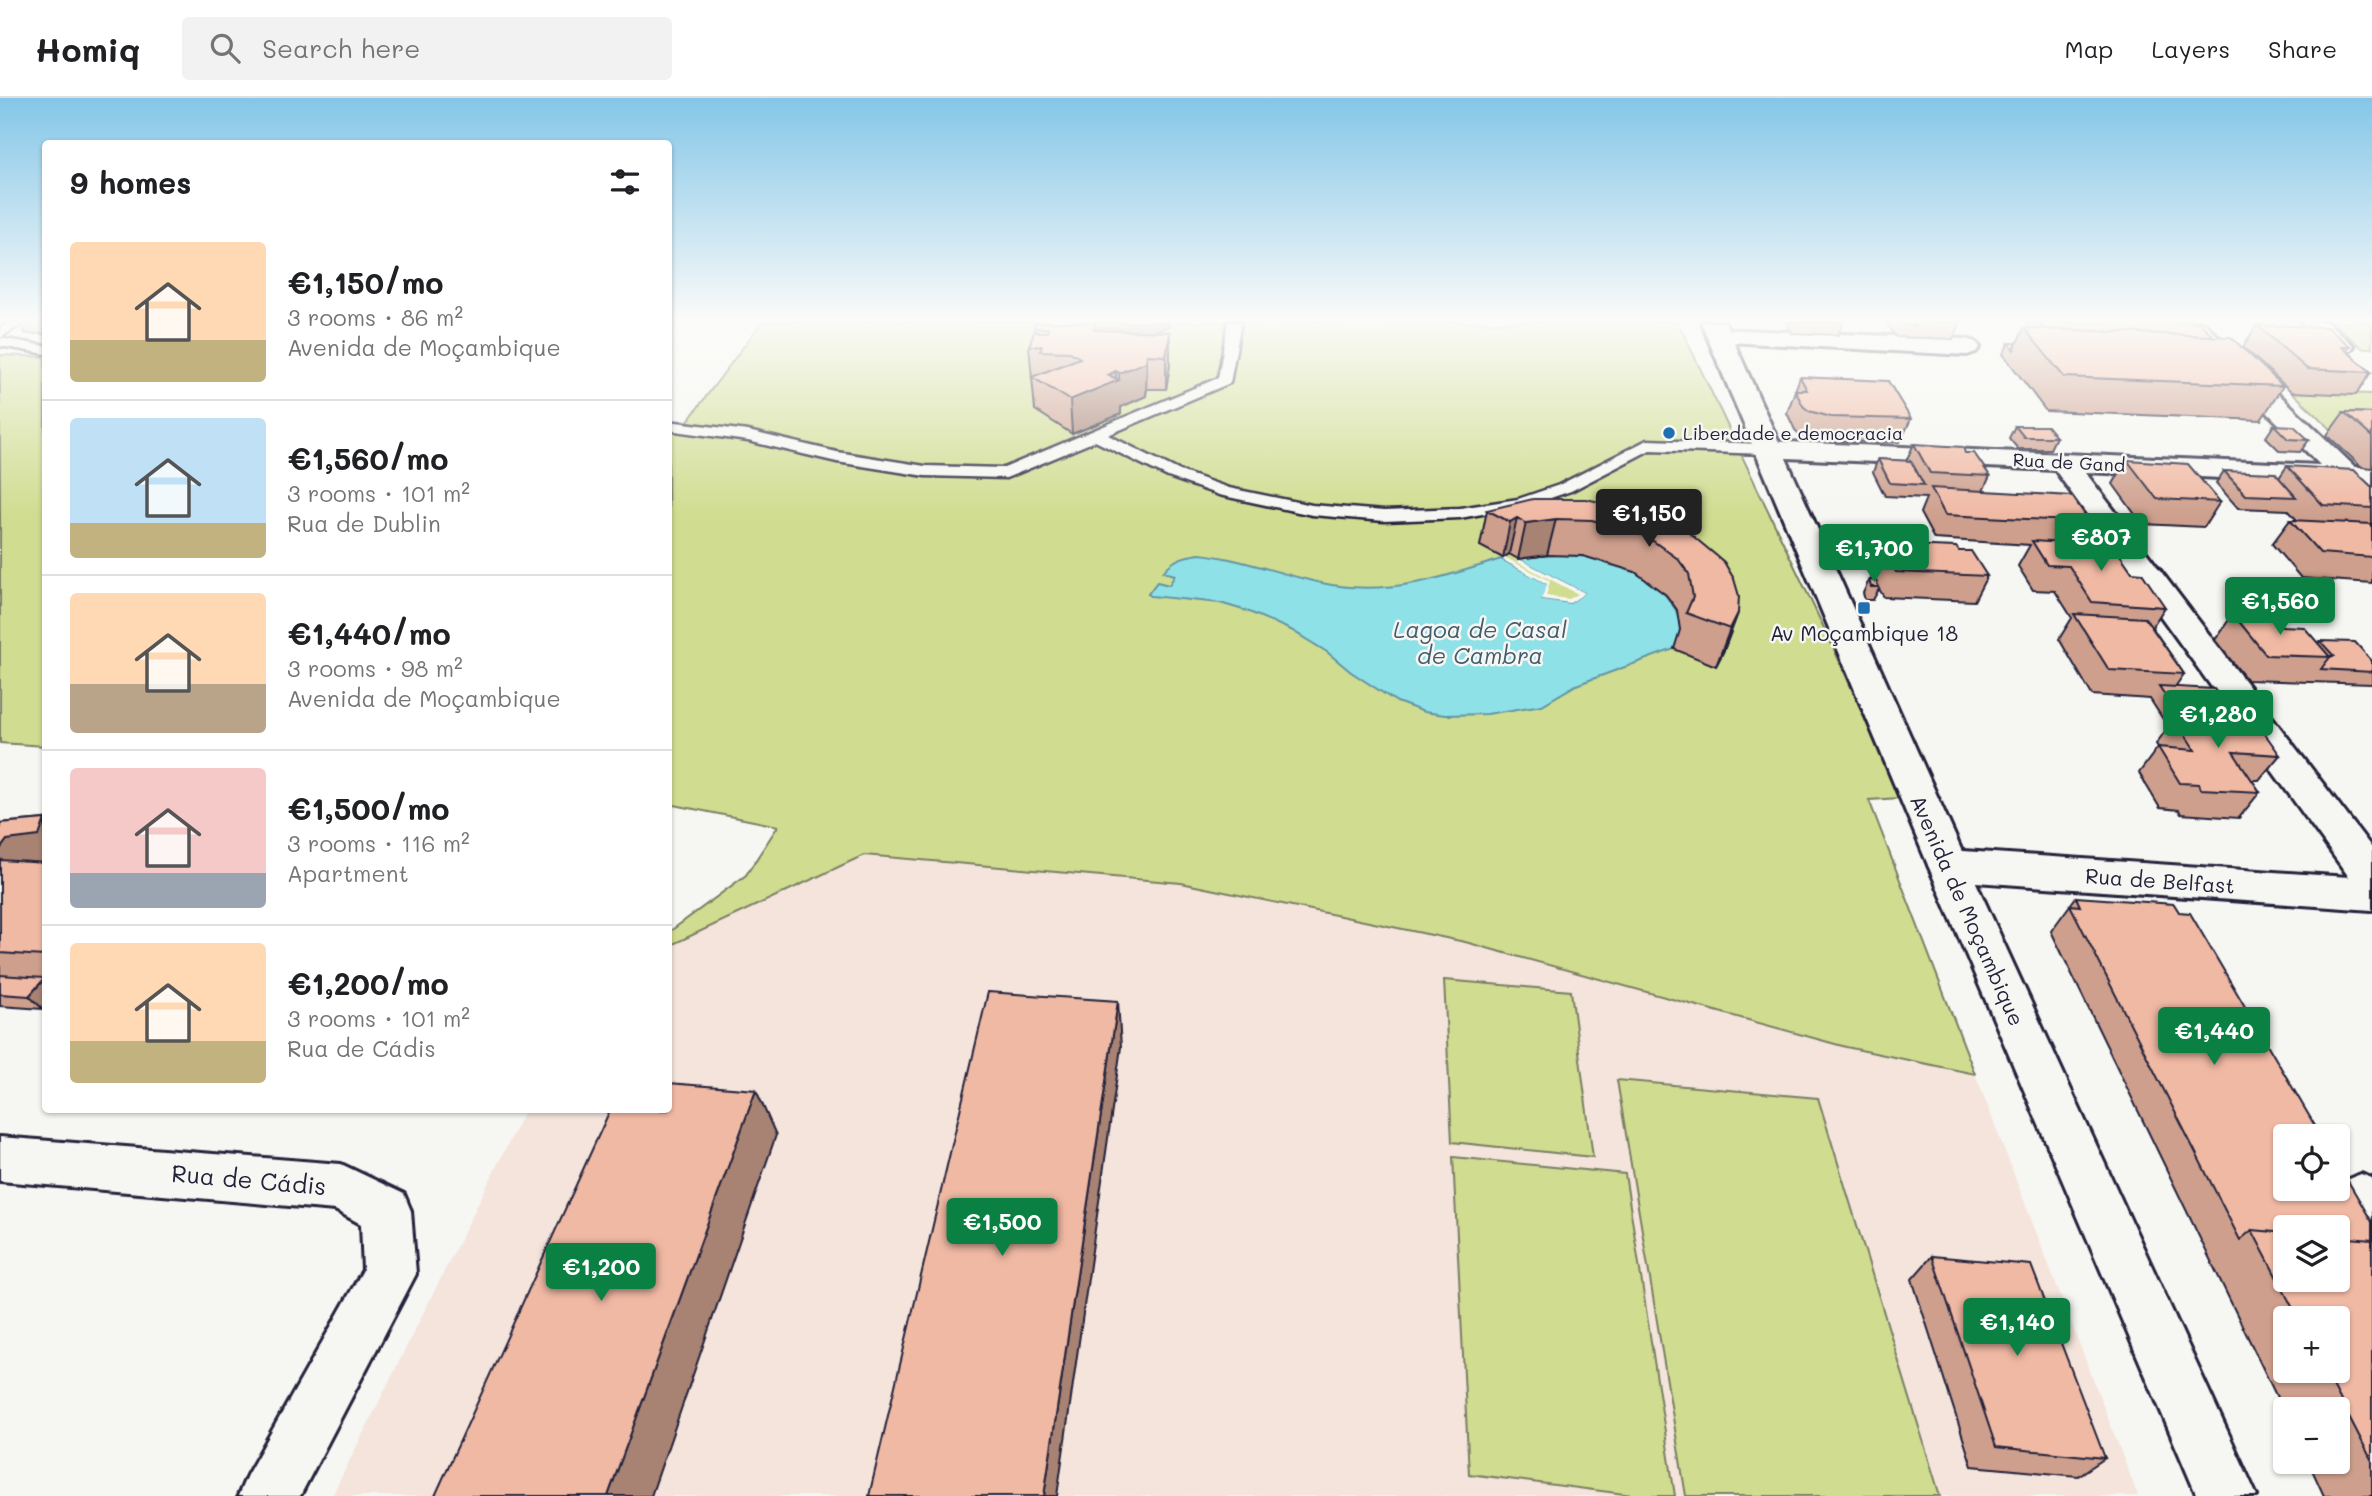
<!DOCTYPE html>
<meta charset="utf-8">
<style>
body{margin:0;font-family:Mali,sans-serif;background:#f2f2f2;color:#202124;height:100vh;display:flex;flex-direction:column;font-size:26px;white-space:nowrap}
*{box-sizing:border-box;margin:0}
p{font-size:23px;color:#757577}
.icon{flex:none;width:38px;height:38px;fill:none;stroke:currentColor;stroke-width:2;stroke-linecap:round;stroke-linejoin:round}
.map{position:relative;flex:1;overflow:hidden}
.details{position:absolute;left:42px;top:42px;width:630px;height:973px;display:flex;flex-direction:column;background:#fff;border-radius:7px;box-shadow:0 2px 5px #0004}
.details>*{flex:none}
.tools{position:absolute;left:2273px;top:1026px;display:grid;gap:14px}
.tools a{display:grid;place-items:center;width:77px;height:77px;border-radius:7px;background:#fff;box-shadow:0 2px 5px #0004;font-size:35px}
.price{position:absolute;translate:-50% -60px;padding:0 16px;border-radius:7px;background:#0b8043;color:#fff;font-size:23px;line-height:46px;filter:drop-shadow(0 2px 4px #0008)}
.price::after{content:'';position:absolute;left:50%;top:42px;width:21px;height:16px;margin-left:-10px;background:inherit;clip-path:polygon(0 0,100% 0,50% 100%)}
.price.current{background:#222;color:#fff}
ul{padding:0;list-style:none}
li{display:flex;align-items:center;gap:21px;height:175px;padding:0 28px}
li+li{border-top:2px solid #e0e0e0}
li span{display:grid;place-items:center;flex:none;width:196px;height:140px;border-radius:7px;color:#555}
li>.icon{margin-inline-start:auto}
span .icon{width:84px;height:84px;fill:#fffc;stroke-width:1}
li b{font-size:30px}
h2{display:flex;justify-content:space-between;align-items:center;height:84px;padding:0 28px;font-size:30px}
header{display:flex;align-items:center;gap:42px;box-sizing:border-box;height:98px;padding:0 35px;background:#fff;border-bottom:2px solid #e0e0e0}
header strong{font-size:33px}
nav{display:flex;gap:38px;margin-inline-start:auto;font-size:24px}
.search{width:490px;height:63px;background:#f2f2f2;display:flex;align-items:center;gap:18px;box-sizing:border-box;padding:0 24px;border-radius:7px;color:#757577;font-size:26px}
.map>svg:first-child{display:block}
.built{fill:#f4e4db}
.green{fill:#d0dc8f;stroke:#797f65;stroke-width:2}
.water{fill:#8fe1e8;stroke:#6395a3;stroke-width:2}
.pier{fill:#f6f6f2}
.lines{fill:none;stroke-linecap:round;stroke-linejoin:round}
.lane-casing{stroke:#22223b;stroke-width:5}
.street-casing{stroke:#22223b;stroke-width:6}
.secondary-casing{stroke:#22223b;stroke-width:6}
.lane{fill:#f6f6f2;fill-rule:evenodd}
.street{fill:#f6f6f2;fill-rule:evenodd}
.secondary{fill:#f6f6f2;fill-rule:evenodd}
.wall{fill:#ce9f8d;stroke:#22223b;stroke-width:2;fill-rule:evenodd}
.shaded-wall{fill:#a88273;stroke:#22223b;stroke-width:2}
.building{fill:#f0b9a4;stroke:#22223b;stroke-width:2}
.poi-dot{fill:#1f6fb2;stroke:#f6f6f2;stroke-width:2.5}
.labels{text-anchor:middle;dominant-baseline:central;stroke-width:5;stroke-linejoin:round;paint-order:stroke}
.far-poi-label{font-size:18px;fill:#22223b;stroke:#f6f6f2;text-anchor:start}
.far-street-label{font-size:18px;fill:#22223b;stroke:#f6f6f2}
.poi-label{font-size:21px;fill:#22223b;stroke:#f6f6f2}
.street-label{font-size:21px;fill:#22223b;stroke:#f6f6f2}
.water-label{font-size:23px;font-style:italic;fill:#435b6f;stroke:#f6f6f2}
.near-street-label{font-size:24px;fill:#22223b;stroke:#f6f6f2}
</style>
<header>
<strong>Homiq</strong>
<div class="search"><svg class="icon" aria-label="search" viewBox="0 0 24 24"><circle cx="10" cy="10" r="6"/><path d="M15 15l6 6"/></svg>Search here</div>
<nav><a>Map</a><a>Layers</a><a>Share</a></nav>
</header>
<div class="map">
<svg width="2372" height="1398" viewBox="0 0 2372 1398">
<rect width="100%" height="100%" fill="#f6f6f2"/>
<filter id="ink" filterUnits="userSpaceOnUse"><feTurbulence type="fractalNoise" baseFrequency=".0143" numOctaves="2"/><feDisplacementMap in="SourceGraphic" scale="14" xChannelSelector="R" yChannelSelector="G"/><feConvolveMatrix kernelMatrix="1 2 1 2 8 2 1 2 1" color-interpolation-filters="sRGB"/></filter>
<g filter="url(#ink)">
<path class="built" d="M864 757 1181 785 1465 844 1846 949 1975 976 2138 1398H332L525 1012H668L669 848Z"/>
<path class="green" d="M762 224H1678L1834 551 1900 700 1869 702 1975 976 1846 949 1465 844 1181 785 864 757 669 848V834L746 777 778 728 669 706 668 331 681 332Z
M2333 224H2372V250H2362Z
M0 257 45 259V648L0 645Z
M2292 294 2372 296V335L2334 334Z
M1444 882 1571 893 1593 1059 1452 1044Z
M1617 982 1818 1000 1940 1398H1686Z
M1453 1059 1625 1076 1675 1398H1640L1469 1376Z"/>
<path class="water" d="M1200 456C1245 461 1287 479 1332 487 1390 497 1446 479 1501 461L1548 486 1542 501 1570 505 1584 495 1518 461C1571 451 1639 459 1672 506 1682 520 1683 537 1674 551L1576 587 1542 607 1487 616 1445 617 1424 614 1397 604 1351 574 1327 554 1291 532 1247 513 1220 505 1151 498 1148 496 1157 484 1169 487 1175 477 1163 474C1173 461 1184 458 1200 456Z"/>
<path class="pier" d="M1504 459 1550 483 1546 498 1569 501 1578 496 1517 464 1515 459 1585 495 1570 505 1541 501 1547 486 1501 461Z"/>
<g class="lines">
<g class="lane-casing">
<path id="lane" d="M10 224H25L0 240 46 248V256L0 248V230Z
M1228 224H1241L1230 285 1108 337 1180 373 1229 390 1312 407 1384 413 1460 410 1518 401 1559 387 1647 342 1766 346 1774 351 1766 356 1650 352 1571 393 1527 408 1460 420 1384 423 1312 417 1219 397 1168 379 1095 343 1006 380 925 378 837 364 748 343 668 332V323L748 333 837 354 925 368 1004 370 1218 280Z"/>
</g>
<g class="street-casing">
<path id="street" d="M2177 224H2203L2355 369H2372V387C2360 396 2350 397 2339 385L2085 374 2372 750V812L1948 782 1934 778 1928 767 1934 756 1948 752 2349 779 2055 372 1766 359 1756 357 1752 351 1756 345 1766 343 2320 367Z
M2301 224H2327L2354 248 2350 253 2341 256 2310 252 2306 247 2310 242 2317 240Z
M1719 231 1967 241 1976 244 1980 249 1976 254 1967 257 1710 243 1707 238 1710 233Z
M0 1039 341 1066 404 1096 411 1113 416 1176 300 1398H238L247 1377 363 1172 361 1126 335 1112 0 1083Z
M2361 1076 2372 1080V1141L2354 1134 2336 1099 2343 1083Z"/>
</g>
<g class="secondary-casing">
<path id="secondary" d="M1701 224H1725L1968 767 2257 1398H2197L1928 767Z"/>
</g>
<use href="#lane" class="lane"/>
<use href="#street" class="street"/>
<use href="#secondary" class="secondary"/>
</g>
<path class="wall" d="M18 224H46V236H26Z
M1036 224H1169V228L1154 234 1170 267 1166 291H1147L1146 298 1121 309V316L1072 336 1035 312 1029 248 1035 234 1034 227Z
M1786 224H1843L1838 237 1792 235Z
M1886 224H1961L1953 241 1896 239Z
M2029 224H2199L2213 238 2283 288 2261 322 2046 313 2003 256 2009 245H2017L2024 230H2026Z
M2257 227 2350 248 2347 253 2371 274 2356 297 2292 294 2243 249Z
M1800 279 1911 321 1900 344 1821 343 1800 337 1795 332 1787 315Z
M2344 314 2372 315V370L2362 369 2327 337Z
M2274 327 2309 342 2300 354 2280 353 2266 339Z
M2015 328 2056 339 2050 351H2018L2009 340Z
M1914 346 1965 355 1990 378 1983 393 2089 423 2132 474 2165 509 2152 529 2184 576 2175 589 2230 613 2280 657 2259 682H2252L2260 694 2239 720 2181 716 2179 712 2160 710 2139 675 2158 649 2156 646 2168 629 2150 601 2092 597 2059 541 2072 520 2055 493 2033 492 2018 468 2030 447 1934 441 1920 415 1926 400 1885 398 1873 374 1878 361 1906 363Z
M2127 362 2220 404 2204 429 2142 426 2113 386Z
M2287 368 2372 389V485L2301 480 2272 446 2290 422H2297L2288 412 2238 410 2216 385 2224 373 2279 380Z
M1487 412 1640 413 1738 515 1724 552 1716 568 1674 551 1680 532 1677 512 1666 497 1635 474 1583 458 1547 457 1518 461 1509 456 1503 460 1480 448Z
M1879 446 1959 453 1987 478 1974 503 1884 499 1879 491 1873 502H1865L1863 495 1869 482H1872L1868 471Z
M2233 516 2282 528 2318 545 2320 543 2372 563V586L2247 582 2215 542Z
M45 721 46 908 43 911 0 908V725Z
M2076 799 2372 1124V1398H2324L2308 1363H2338V1311H2286V1318L2051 833ZM2286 1220H2338V1272H2286Z
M1932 1158 2105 1360 2078 1378 1972 1368 1912 1181Z"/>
<path class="shaded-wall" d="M1095 224H1169V228L1097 256 1094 232Z
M1170 234V267L1166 291V258Z
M1147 257 1146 298 1121 309V316L1072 336 1070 302 1108 277 1116 273V283L1119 282V275Z
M1517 420 1509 456 1503 460 1510 424Z
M1556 421 1547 457 1518 461 1526 425Z
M1738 515 1724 552 1716 568 1730 531Z
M45 721 46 779 0 770V751L7 742Z
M45 880 46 881V908L43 911 29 898Z
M1118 903 1121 949 1057 1398H1044Z
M756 992 776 1037 651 1398H608Z"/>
<path class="building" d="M1036 224H1095L1094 232 1170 234 1166 258 1147 257 1146 264 1119 275 1116 273 1108 277 1119 282 1070 302 1032 279 1080 260 1070 254 1040 253 1042 248H1029L1034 234H1047L1048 230H1035L1034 227Z
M1898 224H1913L1916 228 1900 227Z
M2038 224H2199L2213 238 2045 231Z
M2257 227 2327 229 2350 248H2341L2371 274 2307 271Z
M2024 230 2231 239 2283 288 2064 279Z
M2009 245H2017L2014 252Z
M1800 279 1888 283 1911 321 1831 319 1809 313 1803 308 1795 292H1807Z
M2344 314 2372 315V339Z
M2274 327 2294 328 2309 342 2288 341Z
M2015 328H2047L2056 339H2024Z
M1914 346 1963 349 1965 355H1974L1990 378 1930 375Z
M1878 361 1911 363 1924 387 1890 385Z
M2127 362 2188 366 2220 404 2157 401Z
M2287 368 2354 372 2372 389V410L2323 407Z
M2224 373 2275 375 2296 399 2246 397Z
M1931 390 2072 398 2090 424 1945 417Z
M1533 401H1586L1640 413 1688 434 1724 464 1734 481 1739 498 1738 515 1730 531 1686 515 1693 499 1689 476 1678 461 1646 438 1592 422 1556 421 1526 425 1517 420 1510 424 1487 412Z
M2290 422 2372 426V459L2320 455Z
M2089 423H2092L2109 447 2069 445 2062 435 2083 437 2090 424Z
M2032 443 2114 448 2132 474 2142 475 2165 509 2092 504 2069 468 2047 467Z
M1879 446 1956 449 1959 453H1971L1987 478 1896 474 1891 466H1887Z
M1869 482 1876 483 1879 489H1871Z
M2074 516 2145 520 2184 576 2109 572Z
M2233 516 2273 518 2282 528 2304 529 2330 559 2266 557Z
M2320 543 2355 544 2372 563V574L2321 571 2330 559 2329 558H2334Z
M2159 588 2214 591 2230 613 2191 610 2183 621H2181Z
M2191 610 2250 615 2280 657 2233 654 2260 694 2201 691 2199 686 2180 685 2158 649 2195 652 2175 621 2199 622Z
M45 721 39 738 7 742 0 751V725Z
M0 762 46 765V856L44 858 0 855Z
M2076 799 2174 806 2179 814 2190 815 2321 1038H2286V1090H2338V1066L2372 1124V1142L2338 1139V1129H2286V1135L2252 1132 2240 1142 2070 807 2080 808Z
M0 877 45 880 29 898 0 896Z
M988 894 1118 903 1044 1398H869Z
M668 985 756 992 608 1398H435L610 1012H668Z
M2252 1132 2286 1135V1181H2338V1139L2372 1142V1363L2325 1272H2338V1220H2298Z
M1932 1158 2031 1167 2105 1360 1996 1349Z"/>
</g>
<linearGradient id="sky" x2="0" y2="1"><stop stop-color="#84c6e8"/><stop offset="0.53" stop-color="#fbfbf9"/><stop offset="1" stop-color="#fbfbf9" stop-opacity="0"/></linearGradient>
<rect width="2372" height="419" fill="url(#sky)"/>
<g class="poi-dot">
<circle cx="1669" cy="335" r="7"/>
<rect x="1857" y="503" width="14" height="14" rx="3.5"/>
</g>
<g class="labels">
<g class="far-poi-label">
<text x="1683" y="335">Liberdade e democracia</text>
</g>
<g class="far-street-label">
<text transform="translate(2069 364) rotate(3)">Rua de Gand</text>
</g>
<g class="poi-label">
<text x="1864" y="534">Av Moçambique 18</text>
</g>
<g class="street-label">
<text transform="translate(2160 782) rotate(4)">Rua de Belfast</text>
<text transform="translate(1968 812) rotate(66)">Avenida de Moçambique</text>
</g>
<g class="water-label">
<text x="1480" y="531">Lagoa de Casal<tspan x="1480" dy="26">de Cambra</tspan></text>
</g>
<g class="near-street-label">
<text transform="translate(249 1081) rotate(5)">Rua de Cádis</text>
</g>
</g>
</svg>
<div class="tools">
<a><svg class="icon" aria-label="locate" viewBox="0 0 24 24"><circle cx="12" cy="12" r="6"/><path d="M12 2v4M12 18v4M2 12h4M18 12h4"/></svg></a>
<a><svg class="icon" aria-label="layers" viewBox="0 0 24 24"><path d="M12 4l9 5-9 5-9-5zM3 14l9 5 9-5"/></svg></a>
<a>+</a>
<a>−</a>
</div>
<b class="price current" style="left:1649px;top:451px">€1,150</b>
<b class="price" style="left:2101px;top:475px">€807</b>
<b class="price" style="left:1874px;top:486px">€1,700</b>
<b class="price" style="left:2280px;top:539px">€1,560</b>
<b class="price" style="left:2218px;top:652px">€1,280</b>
<b class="price" style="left:2214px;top:969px">€1,440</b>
<b class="price" style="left:1002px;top:1160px">€1,500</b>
<b class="price" style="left:601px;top:1205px">€1,200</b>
<b class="price" style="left:2017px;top:1260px">€1,140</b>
<section class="details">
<h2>9 homes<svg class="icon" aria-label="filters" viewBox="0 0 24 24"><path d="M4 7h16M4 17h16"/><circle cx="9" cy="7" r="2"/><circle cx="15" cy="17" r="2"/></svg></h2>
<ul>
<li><span style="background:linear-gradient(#ffd9b3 70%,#c2b280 0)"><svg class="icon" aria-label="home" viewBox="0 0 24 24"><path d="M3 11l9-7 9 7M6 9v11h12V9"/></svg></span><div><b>€1,150/mo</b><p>3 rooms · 86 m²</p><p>Avenida de Moçambique</p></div></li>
<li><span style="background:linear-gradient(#bfe0f5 75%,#c2b280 0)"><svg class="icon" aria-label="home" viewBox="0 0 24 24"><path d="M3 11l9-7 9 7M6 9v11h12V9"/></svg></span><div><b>€1,560/mo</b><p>3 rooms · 101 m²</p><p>Rua de Dublin</p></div></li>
<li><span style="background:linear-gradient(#ffd9b3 65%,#b9a48a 0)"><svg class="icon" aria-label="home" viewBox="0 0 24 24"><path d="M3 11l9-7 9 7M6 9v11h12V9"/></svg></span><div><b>€1,440/mo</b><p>3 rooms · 98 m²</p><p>Avenida de Moçambique</p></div></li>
<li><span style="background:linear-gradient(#f6c9c9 75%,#9aa5b1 0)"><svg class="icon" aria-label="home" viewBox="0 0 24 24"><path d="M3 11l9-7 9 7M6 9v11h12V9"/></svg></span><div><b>€1,500/mo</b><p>3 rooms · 116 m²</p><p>Apartment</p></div></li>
<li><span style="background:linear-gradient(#ffd9b3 70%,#c2b280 0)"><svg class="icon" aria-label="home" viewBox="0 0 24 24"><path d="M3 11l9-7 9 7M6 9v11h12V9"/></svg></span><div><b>€1,200/mo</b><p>3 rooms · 101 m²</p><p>Rua de Cádis</p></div></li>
</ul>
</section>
</div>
